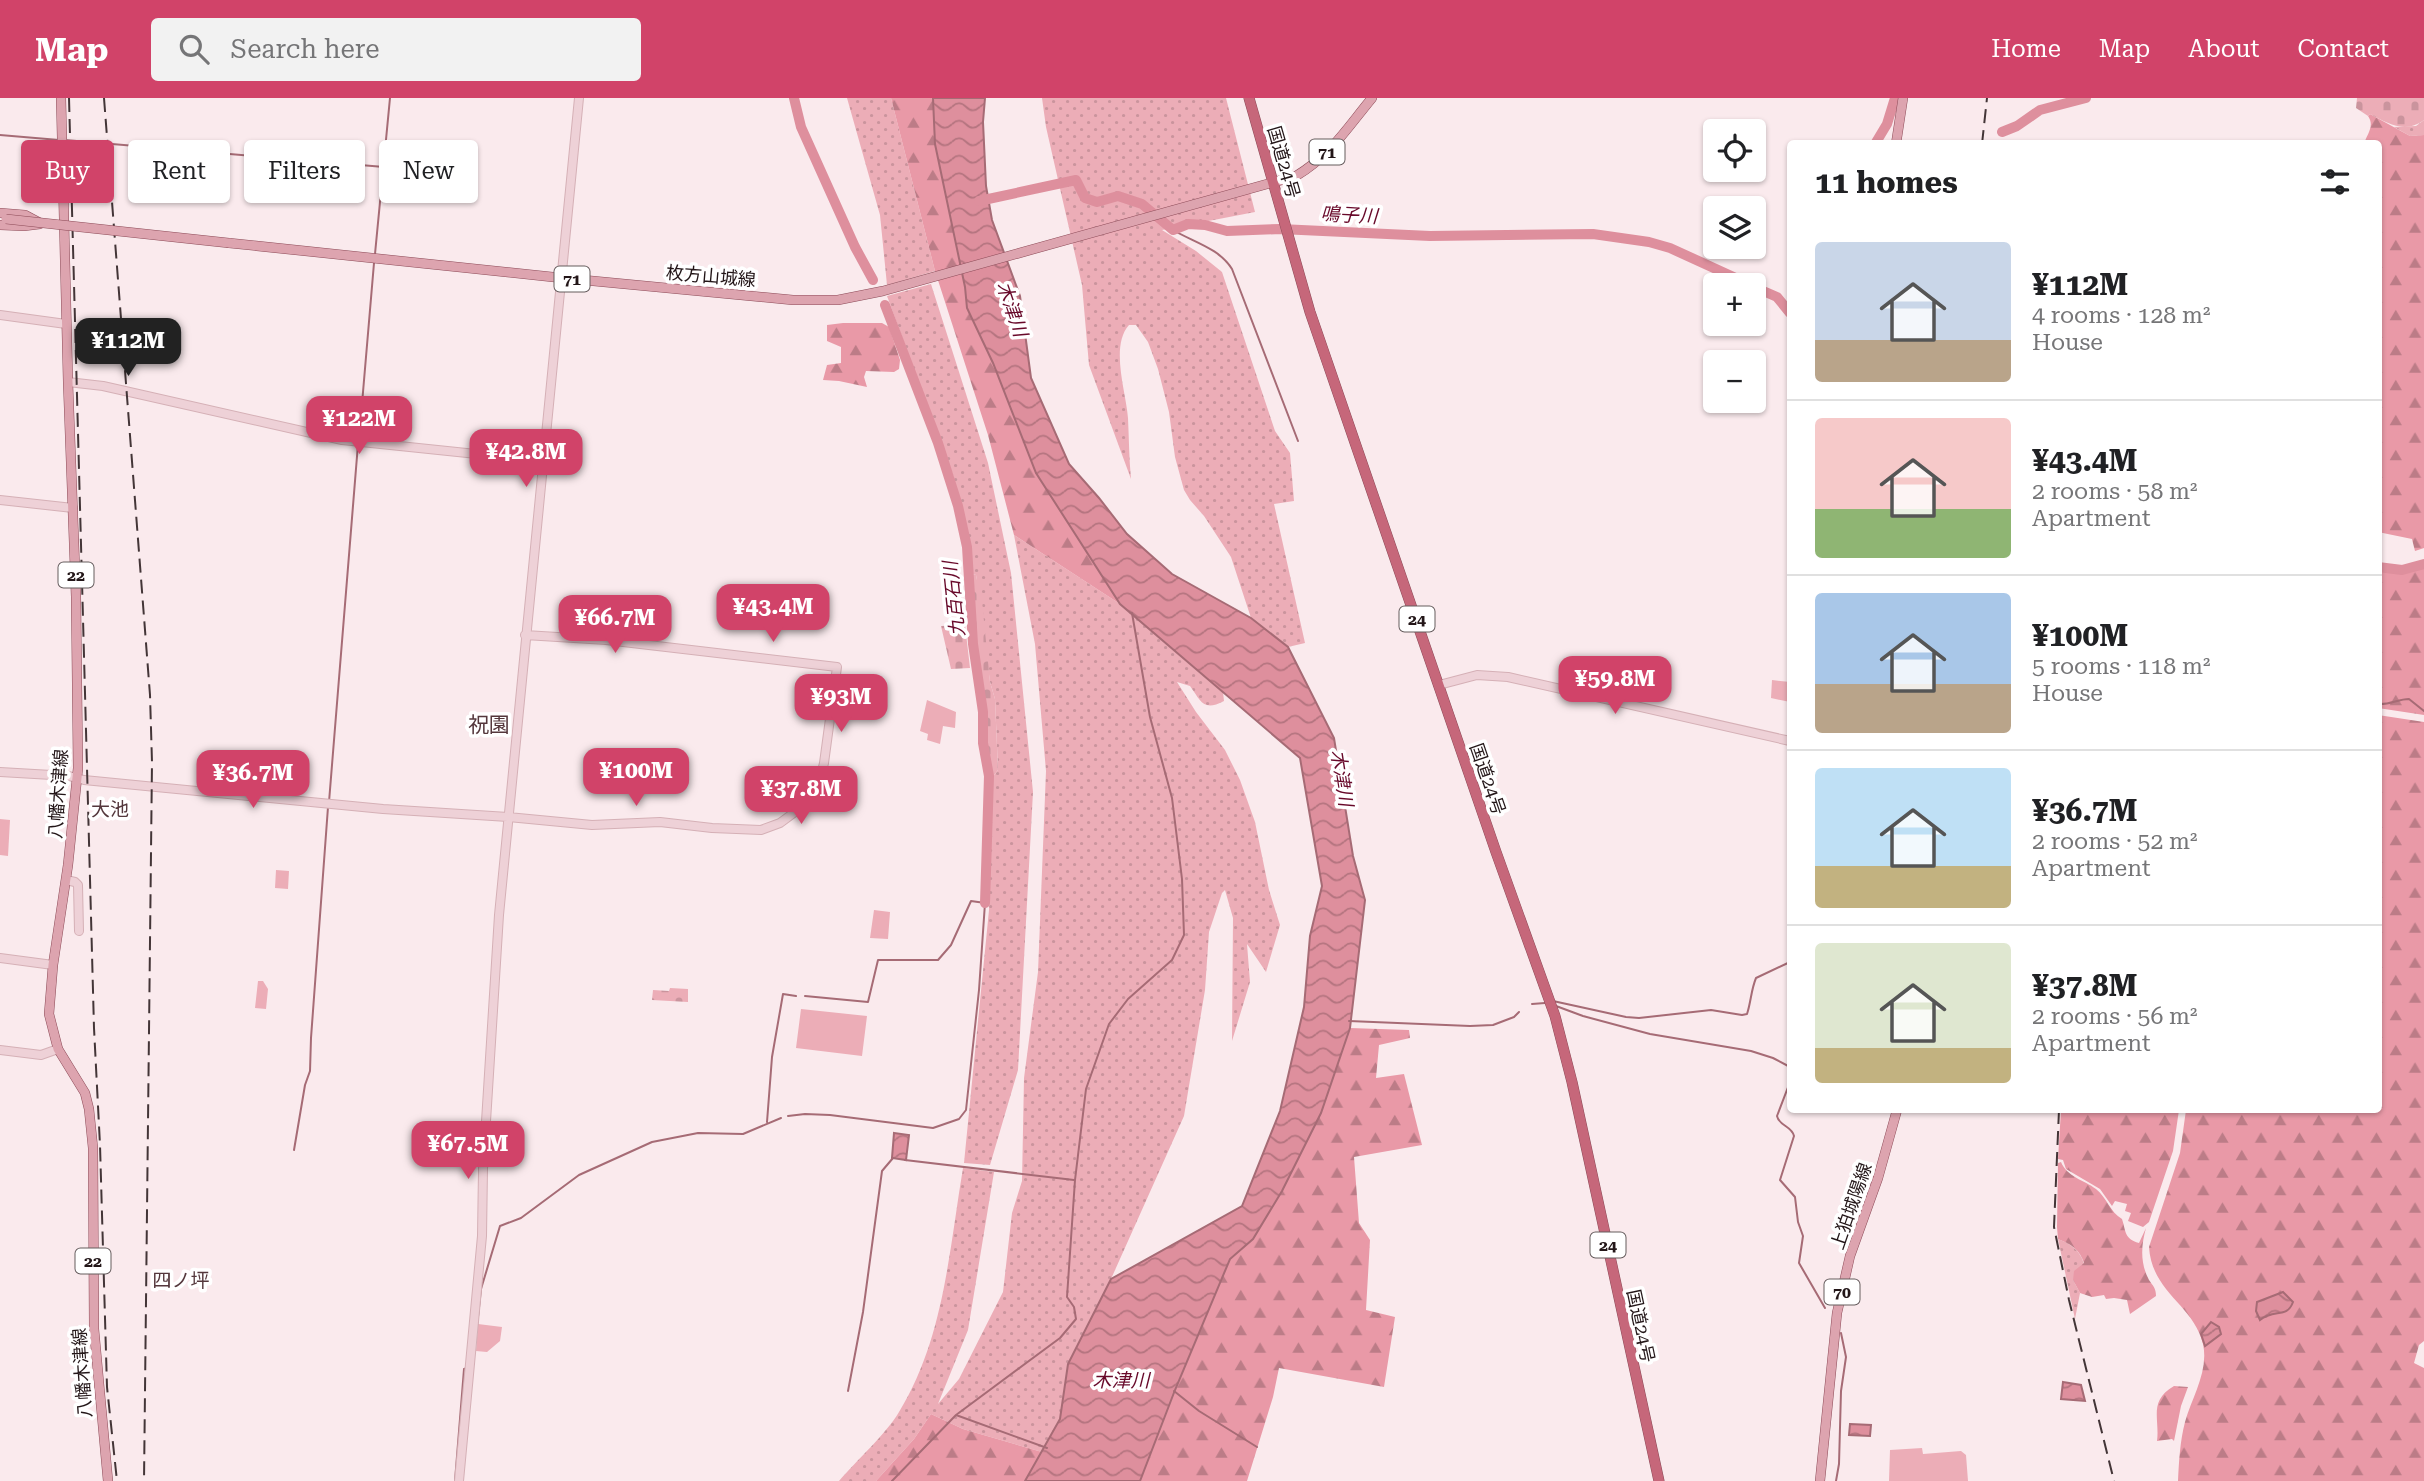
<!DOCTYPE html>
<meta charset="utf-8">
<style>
body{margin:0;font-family:"Roboto Serif","Noto Sans JP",serif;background:#f2f2f2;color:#202124;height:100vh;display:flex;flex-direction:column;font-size:26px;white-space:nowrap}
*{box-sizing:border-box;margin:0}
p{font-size:23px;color:#757577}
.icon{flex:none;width:38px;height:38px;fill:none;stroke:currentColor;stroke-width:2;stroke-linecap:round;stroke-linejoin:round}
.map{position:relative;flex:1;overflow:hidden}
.panel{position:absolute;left:1787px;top:42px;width:595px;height:973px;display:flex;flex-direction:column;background:#fff;border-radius:7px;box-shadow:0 2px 5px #0004}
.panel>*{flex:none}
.guide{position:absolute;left:21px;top:42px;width:665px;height:63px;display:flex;gap:14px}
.fabs{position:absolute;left:1703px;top:21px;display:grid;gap:14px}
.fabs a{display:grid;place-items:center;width:63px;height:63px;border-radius:7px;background:#fff;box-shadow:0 2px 5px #0004;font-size:35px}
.price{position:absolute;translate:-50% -60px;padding:0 16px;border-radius:14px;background:#d14369;color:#fff;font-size:23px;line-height:46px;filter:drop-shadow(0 2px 4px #0008)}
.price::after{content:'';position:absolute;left:50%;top:42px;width:21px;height:16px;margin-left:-10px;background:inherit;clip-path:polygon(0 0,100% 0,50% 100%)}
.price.on{background:#222;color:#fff}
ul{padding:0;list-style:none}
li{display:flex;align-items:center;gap:21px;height:175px;padding:0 28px}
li+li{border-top:2px solid #e0e0e0}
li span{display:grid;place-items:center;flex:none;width:196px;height:140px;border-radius:7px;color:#555}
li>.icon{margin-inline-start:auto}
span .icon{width:84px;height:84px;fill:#fffc;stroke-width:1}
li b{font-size:30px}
h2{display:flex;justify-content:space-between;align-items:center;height:84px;padding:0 28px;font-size:30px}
.chip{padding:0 24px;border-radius:7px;background:#fff;box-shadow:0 2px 5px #0004;font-size:24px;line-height:63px}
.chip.on{background:#d14369;color:#fff}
header{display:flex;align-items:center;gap:42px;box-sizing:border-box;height:98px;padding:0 35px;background:#d14369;color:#fff}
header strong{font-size:33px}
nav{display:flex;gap:38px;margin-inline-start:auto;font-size:24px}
.search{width:490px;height:63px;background:#f2f2f2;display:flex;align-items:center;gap:18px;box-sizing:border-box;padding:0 24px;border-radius:7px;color:#757577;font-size:26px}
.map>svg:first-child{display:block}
.grass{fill:url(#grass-dots)}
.forest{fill:url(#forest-firs);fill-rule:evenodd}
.cemetery{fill:url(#cemetery-stones)}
.green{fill:#ecadb7}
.water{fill:url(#water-waves);stroke:#a66b75;stroke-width:2}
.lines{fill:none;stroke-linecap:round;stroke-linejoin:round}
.stream{stroke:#a66b75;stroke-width:2}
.river{stroke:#de8f9d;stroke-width:10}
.secondary-casing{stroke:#d5b0b6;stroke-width:10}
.primary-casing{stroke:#8d4b58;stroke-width:10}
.highway-casing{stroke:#8d4b58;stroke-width:11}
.secondary{stroke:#eed1d7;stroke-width:8}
.primary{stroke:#dda4af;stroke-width:9}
.highway{stroke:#c6677a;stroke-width:10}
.rail{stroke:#433537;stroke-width:2;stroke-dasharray:14 7;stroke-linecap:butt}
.primary-bridge-casing{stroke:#8d4b58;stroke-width:10;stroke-linecap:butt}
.primary-bridge{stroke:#dda4af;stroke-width:9}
.labels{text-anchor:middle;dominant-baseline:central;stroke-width:7;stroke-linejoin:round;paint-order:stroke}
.shield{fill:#fff;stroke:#655c5d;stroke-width:2}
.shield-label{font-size:16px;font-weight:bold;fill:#231618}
.street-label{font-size:18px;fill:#231618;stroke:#fff}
.water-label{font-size:19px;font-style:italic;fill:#68092a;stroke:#fff}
.neighbourhood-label{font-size:19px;fill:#54373c;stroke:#fff}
.quarter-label{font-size:21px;fill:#54373c;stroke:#fff}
</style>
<header>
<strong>Map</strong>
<div class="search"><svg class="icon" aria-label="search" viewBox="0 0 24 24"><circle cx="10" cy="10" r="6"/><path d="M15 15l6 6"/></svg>Search here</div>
<nav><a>Home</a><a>Map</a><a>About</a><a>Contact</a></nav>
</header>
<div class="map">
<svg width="2424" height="1383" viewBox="0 0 2424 1383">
<defs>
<pattern id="grass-dots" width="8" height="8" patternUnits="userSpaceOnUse" patternTransform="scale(1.75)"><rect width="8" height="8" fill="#ecadb7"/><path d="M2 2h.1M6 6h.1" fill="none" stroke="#ca949d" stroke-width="1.8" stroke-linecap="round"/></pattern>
<pattern id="forest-firs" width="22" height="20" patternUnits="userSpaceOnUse" patternTransform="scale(1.75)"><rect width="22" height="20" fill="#e999a7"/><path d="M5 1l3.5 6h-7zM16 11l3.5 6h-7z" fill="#bc7c87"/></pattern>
<pattern id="cemetery-stones" width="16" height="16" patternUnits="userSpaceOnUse" patternTransform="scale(1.75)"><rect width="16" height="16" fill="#ecadb7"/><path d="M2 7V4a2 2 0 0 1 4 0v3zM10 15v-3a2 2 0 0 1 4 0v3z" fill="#ca949d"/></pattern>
<pattern id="water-waves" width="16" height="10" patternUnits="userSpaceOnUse" patternTransform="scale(1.75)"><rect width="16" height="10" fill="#de8f9d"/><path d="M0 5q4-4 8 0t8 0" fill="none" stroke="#b4747f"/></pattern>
</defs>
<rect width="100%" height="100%" fill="#faeaed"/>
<path class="grass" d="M847 0H891L935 173 887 187 880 117Z
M1042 0H1226L1255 114 1162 132 1196 153 1222 174 1275 333 1290 355 1294 403 1274 406 1305 545 1288 549 1251 520 1231 459 1204 418 1190 402 1184 392 1175 359 1169 314 1158 271 1148 244 1136 227H1129C1110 248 1126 294 1128 320 1129 340 1129 361 1131 381L1089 267 1082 187 1046 29Z
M2424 22V37L2410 38 2394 29 2416 28Z
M931 186 988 365 1011 475 1033 694 1018 972 990 1067 964 1065 989 812 992 680 998 672 995 601 990 584 977 483 976 477 972 476 968 447 953 377 887 198Z
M1014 437 1120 506 1223 594 1224 603C1203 614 1201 603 1190 588L1177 584 1196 614 1225 652 1240 682 1255 724 1269 792 1280 827 1266 874 1247 846 1250 884 1232 943 1233 820 1225 792 1222 795 1209 834 1205 892 1184 1018 1111 1181 1068 1266 1060 1321 1042 1354 963 1331 931 1316 914 1341 876 1383H839C857 1362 886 1336 899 1314 944 1241 949 1153 963 1070L994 1074 968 1232 938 1306 959 1281 1003 1194 1012 1115 1022 1083 1024 980 1038 874 1046 673 1035 546Z
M2058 1141C2071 1146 2080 1152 2084 1166L2073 1182 2080 1195 2075 1221Z"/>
<path class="forest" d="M891 0H933L935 46 965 189 967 210 993 265 1036 375 1120 506 1014 437 988 337 935 173Z
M2370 16 2410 38 2424 37V450L2415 453 2412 441 2378 434 2379 59 2378 46H2364C2367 36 2375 28 2368 18Z
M843 225H882L889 229 900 262 899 271 894 274 866 273 864 279 867 289 839 283 823 282 827 267 841 265V249L827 243V227Z
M2424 470V617L2378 610V473L2403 476Z
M2378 617 2424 624V1243L2419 1247 2414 1265 2424 1270V1383H2178C2179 1363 2180 1343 2185 1324 2192 1299 2209 1273 2203 1246 2194 1207 2152 1195 2149 1149L2180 1055 2186 1012H2378V929L2382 926 2378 921ZM2283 1194 2289 1200 2285 1214 2271 1215 2260 1222 2267 1200Z
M1350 930 1409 932 1410 940 1379 947 1376 980 1404 976 1422 1047 1354 1059 1359 1125 1370 1142 1366 1212 1395 1219 1384 1289 1279 1270 1273 1299 1247 1383H1140L1175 1292 1230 1161 1253 1141 1282 1093 1321 1015Z
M2061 1012H2179L2173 1053 2149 1124 2143 1129 2128 1123 2131 1115 2125 1113 2127 1106 2115 1103 2112 1108 2100 1091 2066 1071 2063 1062 2058 1061Z
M2061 1064C2067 1079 2084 1082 2096 1091 2107 1100 2110 1114 2122 1121 2126 1133 2124 1141 2139 1145L2146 1130C2141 1148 2140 1165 2149 1182 2153 1188 2156 1190 2156 1198L2130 1216 2127 1202 2114 1200 2106 1201 2104 1197 2092 1199 2080 1195 2073 1182 2074 1173 2084 1165C2080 1152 2071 1146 2058 1141L2057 1129 2058 1065Z
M2174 1288 2188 1289 2181 1308 2174 1343 2172 1341 2157 1343C2160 1321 2148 1303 2174 1288Z
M931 1316 963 1331 1042 1354 1025 1383H876L914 1341Z"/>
<path class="cemetery" d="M2357 0H2424V22C2405 36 2389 26 2370 16L2368 18 2356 10Z
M972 476 976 477 977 482 980 483 990 584 995 601 998 672 992 680C983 612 974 544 972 476Z
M965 527 970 570 951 571 941 528Z
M670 890 688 891V904L652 902 653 892 669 893Z"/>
<path class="green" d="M1772 582 1790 584V604L1771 600Z
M927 602 956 614 955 630 943 628 940 646 927 642 928 636 920 633Z
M0 721 10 722 8 758 0 757Z
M276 772 289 773 288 791 275 790Z
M874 812 890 814 888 841 870 840Z
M258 883H263L268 891 266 911 255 910Z
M801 911 867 918 862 958 796 950Z
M478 1226 502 1229 500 1243 487 1254 476 1253Z
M1922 1350 1923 1356 1961 1353 1966 1357 1968 1383H1889L1890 1352Z"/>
<path class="water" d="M933 0H985L983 24 986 88 992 122 1020 198 1031 280 1069 366 1099 400 1127 436 1172 476 1251 520 1288 549 1334 640 1353 758 1365 802 1350 930 1321 1015 1282 1093 1253 1141 1230 1161 1175 1292 1140 1383H1025L1060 1321 1068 1266 1111 1181 1242 1108 1280 1013 1304 909 1310 838 1322 788 1300 660 1120 506 1036 375 993 265 967 210 965 189 935 46Z
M894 1035 909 1037 906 1062 892 1060Z
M2283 1194 2293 1204C2287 1221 2274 1210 2260 1222L2256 1213 2257 1204Z
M2211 1224 2219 1229 2221 1236 2205 1248 2201 1236Z
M2063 1284 2081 1287 2085 1303 2061 1301Z
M1850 1326 1871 1327 1870 1338 1849 1337Z"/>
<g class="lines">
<path class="stream" d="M0 37 59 42
M65 42 384 69
M1173 132C1193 144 1219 150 1232 171L1298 343
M375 156 390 0
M359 341 374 165
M2378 606C2390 607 2398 601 2409 601L2424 613
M329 704 358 346
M1553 903 1626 919 1639 920 1711 912 1742 917 1747 916C1751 904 1751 892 1756 880L1790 864
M1532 906 1545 905
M1556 908 1583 918 1650 936 1751 953 1773 960 1790 969
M1349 923 1470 928 1493 927 1514 919 1519 914
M1790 984 1777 1018C1779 1028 1792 1028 1794 1038L1780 1082 1795 1099 1798 1124 1803 1138 1799 1165 1825 1210
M788 1018 805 1016 830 1017 933 1030 959 1021 966 1012 979 892 985 805 971 803 951 847 938 862H878L868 904 805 898
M767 1024 772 959 783 896 796 898
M294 1052 305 987 310 973 311 940 328 709
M905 1062 1074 1082
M477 1228 481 1191 500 1128 521 1120 579 1077 652 1044 698 1035 743 1036 781 1020
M848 1293 863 1214 882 1073 893 1060
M1174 1293 1199 1313 1257 1349
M956 1317 1060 1240 1076 1221 1074 1209 1067 1199 1075 1082 1086 991 1109 926 1128 901 1172 862 1184 837 1182 781 1172 700 1150 619 1132 515
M455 1383 464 1271 467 1270
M892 1383 956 1317 1047 1350
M1836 1383 1839 1366 1841 1293 1846 1259 1841 1235"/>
<path class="river" d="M794 0 801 29 855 149 873 182
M2002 34 2017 28 2040 12 2086 0
M1875 46 1887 26 1895 0
M979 103 1076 82 1085 100 1097 104 1118 98 1142 106 1173 132 1188 126 1205 127 1227 133 1280 131 1430 138 1593 136 1649 144 1670 150 1751 187
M1754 189 1777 199 1790 215
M885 207 938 345 958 408 967 449 973 546 983 614V645L989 678 985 805
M2378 469 2402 472 2424 466"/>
<g class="secondary-casing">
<path id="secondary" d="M0 217 66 226
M68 284 103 288 342 342 543 363
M0 402 73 410
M1439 587 1477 577 1508 579 1790 643
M0 674 69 678 84 682 383 711 508 719 592 727 660 724 712 730 761 732 780 725 799 711 817 694 824 665 837 569 606 542 525 537
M66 782 75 784 78 787 79 833
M0 860 53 867
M0 952 41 957 58 951
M459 1383 482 1138 483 1071 499 817 579 0"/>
</g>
<g class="primary-casing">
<path id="primary" d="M61 0 68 284 76 499 78 670 68 767 53 867 49 916 58 951 85 995 89 1011 93 1050 94 1231 108 1383
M1896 46 1903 0
M0 115 25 117 40 125
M0 127 24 128 40 126
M229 145 562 180 793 202H838L883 193 1296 78C1331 57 1347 30 1372 0
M1820 1383 1837 1215 1850 1158 1878 1080 1897 1012"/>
</g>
<g class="highway-casing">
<path id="highway" d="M1249 0 1310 214 1496 754 1555 918 1572 984 1659 1383"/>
</g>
<use href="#secondary" class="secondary"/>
<use href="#primary" class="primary"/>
<use href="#highway" class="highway"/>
<path class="rail" d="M69 0 94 930 100 1047 107 1289 117 1383
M104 0 150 597 152 664 144 1383
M1982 46 1987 0
M2059 1012 2054 1129 2069 1202 2114 1383"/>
<g class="primary-bridge-casing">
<path id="primary-bridge" d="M6 121 229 145"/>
</g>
<use href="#primary-bridge" class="primary-bridge"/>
</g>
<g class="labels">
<g class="shield">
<rect x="1309.5" y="41.5" width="35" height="25" rx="5"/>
<rect x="554.5" y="168.5" width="35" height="25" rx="5"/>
<rect x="58.5" y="464.5" width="35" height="25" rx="5"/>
<rect x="1399.5" y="508.5" width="35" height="25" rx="5"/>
<rect x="1590.5" y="1134.5" width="35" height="25" rx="5"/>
<rect x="75.5" y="1150.5" width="35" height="25" rx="5"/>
<rect x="1824.5" y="1181.5" width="35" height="25" rx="5"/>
</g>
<g class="shield-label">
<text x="1327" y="54">71</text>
<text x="572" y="181">71</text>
<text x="76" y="477">22</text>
<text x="1417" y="521">24</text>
<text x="1608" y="1147">24</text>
<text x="93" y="1163">22</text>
<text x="1842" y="1194">70</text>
</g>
<g class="street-label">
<text transform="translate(1284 64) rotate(74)">国道24号</text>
<text transform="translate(711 178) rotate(5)">枚方山城線</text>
<text transform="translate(1488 681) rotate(71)">国道24号</text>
<text transform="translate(58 696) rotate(-86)">八幡木津線</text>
<text transform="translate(1851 1108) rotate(-71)">上狛城陽線</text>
<text transform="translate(1641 1228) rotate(78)">国道24号</text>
<text transform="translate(82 1275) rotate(-94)">八幡木津線</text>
</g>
<g class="water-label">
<text transform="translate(1349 117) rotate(3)">鳴子川</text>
<text transform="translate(1012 211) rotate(71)">木津川</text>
<text transform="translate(954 501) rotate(-96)">九百石川</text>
<text transform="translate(1342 680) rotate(81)">木津川</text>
<text x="1121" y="1282">木津川</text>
</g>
<g class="neighbourhood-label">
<text x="110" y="711">大池</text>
<text x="181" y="1182">四ノ坪</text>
</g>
<g class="quarter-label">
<text x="489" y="627">祝園</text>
</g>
</g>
</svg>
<div class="fabs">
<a><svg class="icon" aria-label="locate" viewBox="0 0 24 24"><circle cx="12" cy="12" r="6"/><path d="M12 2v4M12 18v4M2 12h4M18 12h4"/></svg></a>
<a><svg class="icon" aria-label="layers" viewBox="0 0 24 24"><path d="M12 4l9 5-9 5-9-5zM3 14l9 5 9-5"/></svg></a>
<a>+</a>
<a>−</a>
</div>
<b class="price on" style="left:128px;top:280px">¥112M</b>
<b class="price" style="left:359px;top:358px">¥122M</b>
<b class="price" style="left:526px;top:391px">¥42.8M</b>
<b class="price" style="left:773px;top:546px">¥43.4M</b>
<b class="price" style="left:615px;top:557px">¥66.7M</b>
<b class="price" style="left:1615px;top:618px">¥59.8M</b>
<b class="price" style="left:841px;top:636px">¥93M</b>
<b class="price" style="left:636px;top:710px">¥100M</b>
<b class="price" style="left:253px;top:712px">¥36.7M</b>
<b class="price" style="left:801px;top:728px">¥37.8M</b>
<b class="price" style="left:468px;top:1083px">¥67.5M</b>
<div class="guide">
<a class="chip on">Buy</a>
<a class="chip">Rent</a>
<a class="chip">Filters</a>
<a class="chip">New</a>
</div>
<section class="panel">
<h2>11 homes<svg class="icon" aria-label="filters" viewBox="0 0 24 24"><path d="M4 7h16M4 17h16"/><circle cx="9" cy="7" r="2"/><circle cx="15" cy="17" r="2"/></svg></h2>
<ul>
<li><span style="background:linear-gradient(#c9d6e8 70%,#b9a48a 0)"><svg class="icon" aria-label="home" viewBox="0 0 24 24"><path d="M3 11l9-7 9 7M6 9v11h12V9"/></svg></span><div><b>¥112M</b><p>4 rooms · 128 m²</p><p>House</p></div></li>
<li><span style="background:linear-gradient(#f6c9c9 65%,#8fb573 0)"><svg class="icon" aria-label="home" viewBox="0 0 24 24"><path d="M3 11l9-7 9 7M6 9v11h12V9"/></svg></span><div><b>¥43.4M</b><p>2 rooms · 58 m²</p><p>Apartment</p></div></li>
<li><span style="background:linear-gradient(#a9c7e8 65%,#b9a48a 0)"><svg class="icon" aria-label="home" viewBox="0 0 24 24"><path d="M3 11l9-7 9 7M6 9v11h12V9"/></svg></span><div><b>¥100M</b><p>5 rooms · 118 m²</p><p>House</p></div></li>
<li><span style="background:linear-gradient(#bfe0f5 70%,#c2b280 0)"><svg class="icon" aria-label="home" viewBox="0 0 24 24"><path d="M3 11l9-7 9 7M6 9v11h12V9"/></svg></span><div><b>¥36.7M</b><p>2 rooms · 52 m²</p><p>Apartment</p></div></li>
<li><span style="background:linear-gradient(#dfe7d0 75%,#c2b280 0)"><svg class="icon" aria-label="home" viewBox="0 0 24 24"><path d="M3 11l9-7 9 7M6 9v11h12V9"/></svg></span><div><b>¥37.8M</b><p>2 rooms · 56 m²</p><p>Apartment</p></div></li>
</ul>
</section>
</div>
